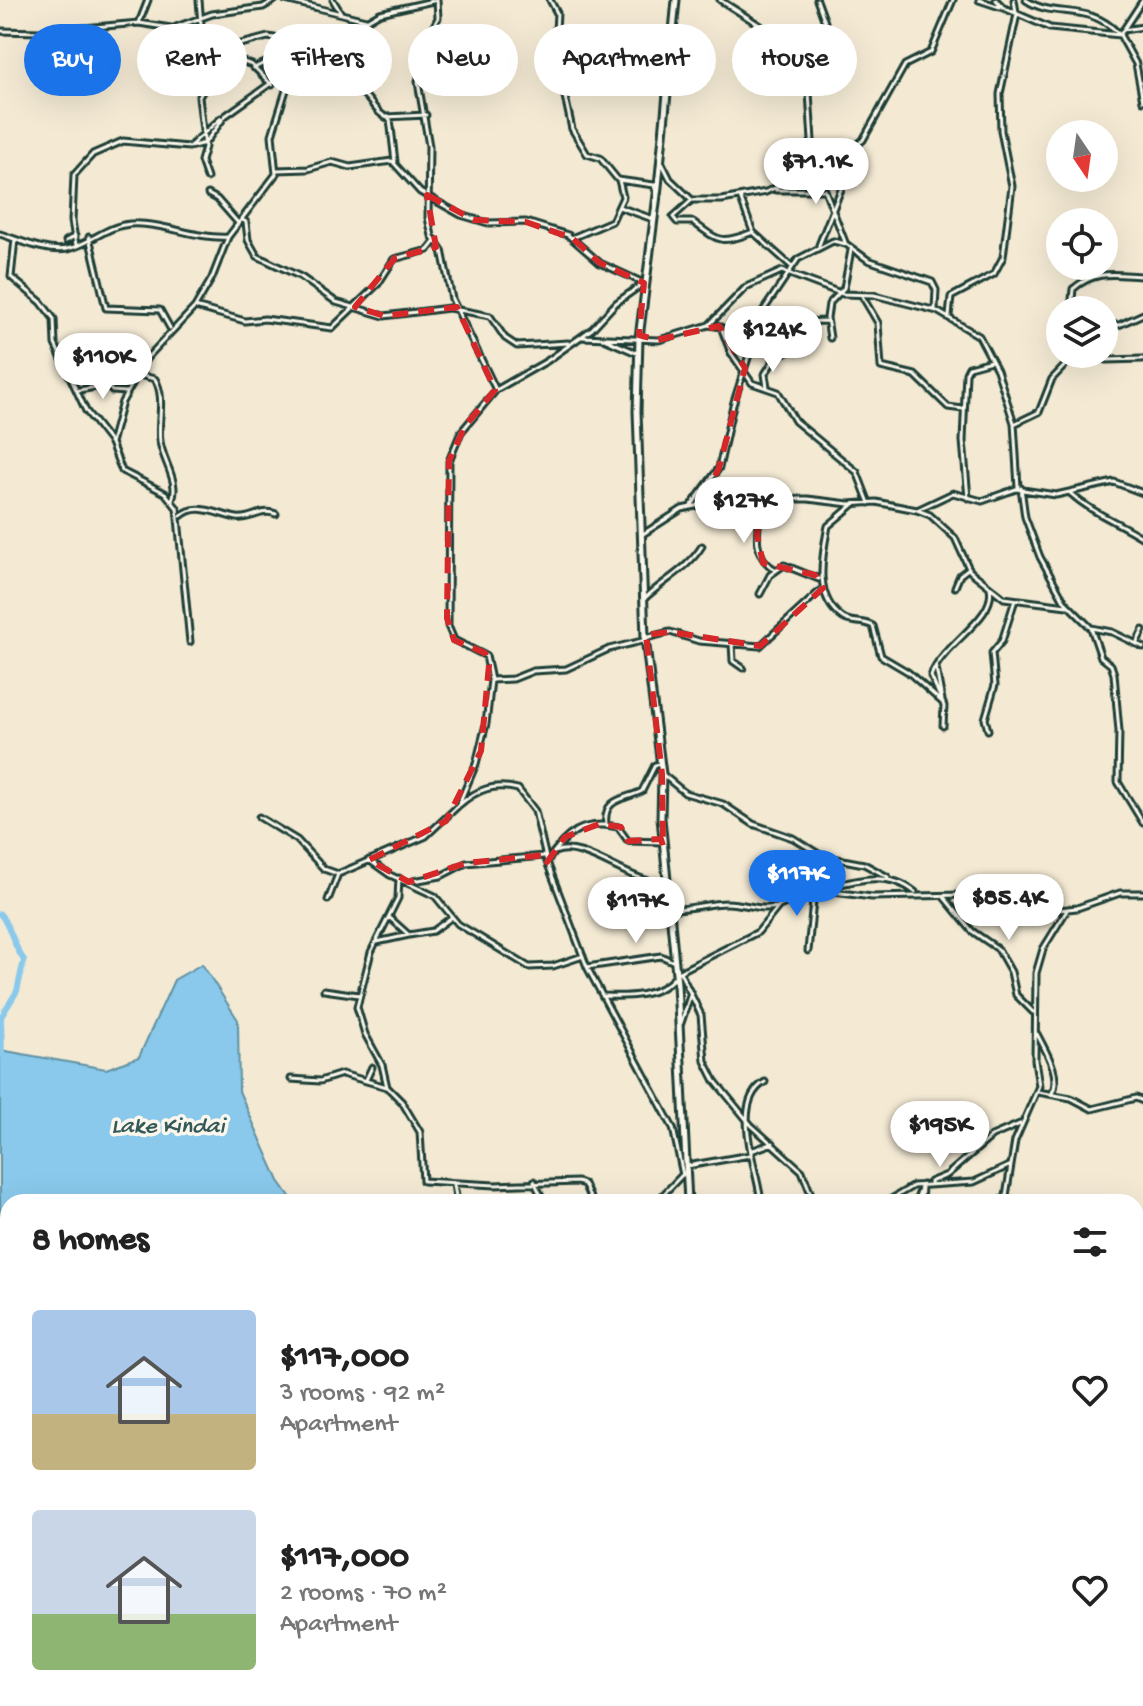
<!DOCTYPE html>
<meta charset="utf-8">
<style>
body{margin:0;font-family:"Gochi Hand",sans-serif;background:#f6f6f6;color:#222;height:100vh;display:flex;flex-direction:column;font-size:30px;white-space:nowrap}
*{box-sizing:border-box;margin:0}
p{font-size:26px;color:#767676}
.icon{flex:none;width:44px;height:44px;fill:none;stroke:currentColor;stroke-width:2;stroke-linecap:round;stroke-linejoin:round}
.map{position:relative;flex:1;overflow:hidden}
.drawer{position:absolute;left:0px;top:1194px;width:1144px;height:512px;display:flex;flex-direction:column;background:#fff;border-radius:24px 24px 0 0;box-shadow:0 8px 32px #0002}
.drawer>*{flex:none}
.top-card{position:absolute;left:24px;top:24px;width:1096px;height:72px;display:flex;gap:16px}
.needle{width:52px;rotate:167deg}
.buttons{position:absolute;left:1046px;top:120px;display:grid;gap:16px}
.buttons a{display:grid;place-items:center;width:72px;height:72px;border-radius:50%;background:#fff;box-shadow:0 8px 32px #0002;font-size:40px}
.price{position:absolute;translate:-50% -68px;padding:0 18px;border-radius:28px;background:#fff;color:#222;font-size:26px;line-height:52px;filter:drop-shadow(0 2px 4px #0008)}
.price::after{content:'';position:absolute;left:50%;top:48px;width:24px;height:18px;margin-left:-12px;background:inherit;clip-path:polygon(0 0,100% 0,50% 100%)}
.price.active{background:#1a73e8;color:#fff}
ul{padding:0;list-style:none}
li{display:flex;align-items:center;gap:24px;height:200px;padding:0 32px}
li span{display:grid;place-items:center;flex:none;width:224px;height:160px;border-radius:8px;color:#555}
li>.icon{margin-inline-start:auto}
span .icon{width:96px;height:96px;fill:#fffc;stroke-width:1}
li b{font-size:34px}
h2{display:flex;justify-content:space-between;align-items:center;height:96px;padding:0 32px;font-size:34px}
.pill{padding:0 28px;border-radius:36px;background:#fff;box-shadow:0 8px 32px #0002;font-size:28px;line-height:72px}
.pill.active{background:#1a73e8;color:#fff}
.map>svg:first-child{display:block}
.water{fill:#8ac9eb;stroke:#5f91a2;stroke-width:2}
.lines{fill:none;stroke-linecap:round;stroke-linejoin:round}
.river{stroke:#8ac9eb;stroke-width:6}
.street-casing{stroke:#1f3d34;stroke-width:9}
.secondary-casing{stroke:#1f3d34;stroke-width:11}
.street{stroke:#fbf7ec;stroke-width:3}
.secondary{stroke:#fbf7ec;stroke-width:5}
.marked{fill:none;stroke:#d62828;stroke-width:6;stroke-dasharray:16 10;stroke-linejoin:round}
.labels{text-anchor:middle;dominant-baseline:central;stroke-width:7;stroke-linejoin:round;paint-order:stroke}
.water-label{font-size:24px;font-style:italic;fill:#345959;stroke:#fbf7ec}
</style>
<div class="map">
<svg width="1143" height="1706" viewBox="0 0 1143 1706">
<rect width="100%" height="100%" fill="#f4ead4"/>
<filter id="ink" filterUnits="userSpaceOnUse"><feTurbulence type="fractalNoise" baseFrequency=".0125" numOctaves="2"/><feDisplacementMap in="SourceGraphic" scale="16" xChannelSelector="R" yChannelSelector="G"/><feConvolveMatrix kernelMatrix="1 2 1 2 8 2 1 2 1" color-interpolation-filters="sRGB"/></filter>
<g filter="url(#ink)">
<path class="water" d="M202 964 238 1020 239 1091 279 1181 294 1202H8V1698H514L516 1706H0V1050L106 1069 139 1057 174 980Z"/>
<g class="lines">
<path class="river" d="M0 914C11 926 13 946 24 960L17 991 1 1017 2 1055"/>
<g class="street-casing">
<path id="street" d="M199 0 202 37
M285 0 366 20
M333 0 341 13
M437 0 438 18 427 39 418 82 429 146 428 218 432 236 442 250 452 299 496 390
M550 0 557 13 555 50 572 129 587 154 600 158 618 180 654 185 655 189
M720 0 772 33C780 55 786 64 810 68
M979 0 1000 7
M996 0 1004 8 1050 28 1120 35 1136 64 1143 101
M1014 0 1016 12
M1026 0C1055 20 1087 1 1118 33
M139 23 148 0
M176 27 212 14 263 7 275 0
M1123 30 1143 27
M0 31 39 32 139 23 190 31 226 56 252 65 272 85
M1120 35 1143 0
M653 37 671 39
M233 46 268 37 320 45
M301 64C318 83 338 79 358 90 370 97 376 115 390 119L395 162
M254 68 269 61 279 41
M386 117 426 115
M189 147 221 118
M661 161 670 179 692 200
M277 170 308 169 332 162 350 167 392 161 420 192 461 215 488 223 526 222 568 235 600 263 644 283
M207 178 201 161 205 147 199 97 215 70 208 43
M784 182 812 141 809 92 812 51 825 22 817 0
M776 190H825L845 242
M208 194 217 199 238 223
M740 197 753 232 791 266
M619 207 653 219
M241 219 246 222 248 240 257 256 301 277 336 302 384 316 449 308 490 316 505 338 517 346 568 343
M753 232C720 245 719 241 693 222H677L673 217 692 200H722L766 192 842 157 863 140 905 65 931 52 953 0
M0 234C19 240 47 253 67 249 89 245 105 226 130 224 164 222 193 239 228 237
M89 237 106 308 160 310 170 328
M572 238 612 221 623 197 619 180
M15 239 11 277 41 302 54 319 55 344 86 411 111 443 122 471 165 493 177 508 190 642
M66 241 75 236
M76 245 72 221 74 175 93 154 123 141 189 147 205 143 225 116 323 46 380 13 437 0
M819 245 858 146
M862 296 878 323 881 367 915 375 948 407 963 409
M195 307 245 321 265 319 332 328 378 284 394 259 428 250 436 240
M1071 310 1073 289C1096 269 1116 275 1143 276
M949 316 951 297 994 274 1003 257 1012 186 1001 131 1000 94 1017 14
M1104 324 1119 325 1143 314
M709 325 746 287 782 271 843 294 874 295 937 311 979 336 997 370 1014 423 1018 487
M582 337 659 340 709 325 721 327 731 353 752 383 778 392 795 421 857 472 869 503
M602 338 639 354
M830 338 827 318 829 304 844 288 851 250
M1101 354 1106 360 1143 359
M66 364 146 359
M139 375 155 379C166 398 157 421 160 441 162 460 180 482 172 500
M767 387 765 374 777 355 789 351 797 322 827 321
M79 390 107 385 112 391 127 392
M1016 423 1039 412 1052 379 1076 354
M111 443 122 402 146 359 195 307 212 278 228 237 276 174 272 135 292 71
M1021 488 1025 517 1040 557 1065 602 1091 628 1112 632 1143 647
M1070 493C1092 513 1118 522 1143 538
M968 498 963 441 966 373 969 367 991 361
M762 499C758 526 749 555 776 570
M854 504 828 526C822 557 813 597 843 618 852 624 863 620 873 626L881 656 908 672 943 703
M691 506 719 468 733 405 763 311 798 259 833 241 846 244 868 260 932 282 936 290 935 309
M917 510 930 515 955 538 970 571 1004 598 1067 606
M181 516C197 501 218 515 237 518 251 520 261 508 276 514
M643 534 682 509 727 499H808L849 504 876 502 917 510 953 493 982 501 1016 489 1056 495 1114 482 1143 493
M955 587 960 575 969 568
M760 594 770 575 784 565 819 579
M644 599C664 580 688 569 702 546
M1091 628 1101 657 1111 665 1114 674 1119 731 1118 782 1143 823
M645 638 670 632 699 641 760 646 823 588
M732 644 733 661 743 668
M1136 644 1143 630
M936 668 942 700
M491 680 513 679 533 671 566 669 609 649 646 640
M943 726 944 706 931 676C942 644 997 618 990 588
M988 730 985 719 995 685 992 653 1002 641 1015 600
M662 774 685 793 723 804 753 824 793 838 822 856 864 864 888 877
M459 805C478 789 494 783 518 789L535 811 547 862 587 967 673 1128 683 1175
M259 817 297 840 324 869 338 874 426 836 458 806 476 764 486 724 491 680 486 656 454 640 448 626 449 461 461 432 496 390 547 361 592 329 616 303 644 283
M606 824C603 798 624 800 642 791L655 765 660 764
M555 852C584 839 633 887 669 883
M369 860 390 875 435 896 458 924 529 967 553 966 583 956
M547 862C565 834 583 819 618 827L628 841 662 842
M399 878 398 898 371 952 357 1007 365 1034 382 1065 387 1087 402 1102 420 1132 423 1181 495 1185 577 1182 584 1184 592 1202
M413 881 441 876 466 863 544 856
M824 888C856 880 888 870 915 892
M818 890 872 897 962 895 991 907 1029 905 1058 910 1077 908 1120 893H1143
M943 896 972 931 998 949 1011 972 1016 995 1033 1012
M328 900 338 874
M670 909C690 910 707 903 727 903 745 903 759 911 777 907
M389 917 409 935 433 931 452 917
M377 942 409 935
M808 951 814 891
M587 967 661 956 674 962
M679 972 758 932 779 906 817 890
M680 972 701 1015 705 1061 715 1081 751 1125 802 1171 814 1202
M324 990 359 995
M604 996C629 997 658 997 675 977
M681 1023 691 993
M1037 1034C1045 1050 1062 1076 1052 1093
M291 1079 320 1081 342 1074 387 1087
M366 1080 372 1067
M1038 1092 1071 1098 1092 1109 1136 1098 1143 1101
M751 1151 773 1143
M687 1166 750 1155
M534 1181 544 1202
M930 1182 947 1175 992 1136 1020 1124
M454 1185 457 1202
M656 1202 683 1174
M761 1202C758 1171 729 1102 765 1082
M886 1202 913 1186 974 1182 1011 1165
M916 1202 922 1185
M921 1202 922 1187
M984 1202 1005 1199
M1005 1202 1015 1141 1039 1086 1035 1060 1036 973 1043 949 1067 910
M1136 1256 1143 1257
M1136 1437 1143 1364
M1136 1481 1143 1473
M1136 1493 1143 1499
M1136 1513 1143 1515
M1136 1575 1143 1573
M1136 1607 1143 1611
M1136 1625 1143 1629
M842 1706 848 1698
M890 1706 895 1698
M1001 1706 1007 1698
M1066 1706 1068 1698"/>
</g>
<g class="secondary-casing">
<path id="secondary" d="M676 0 658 187 639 338 637 411 645 638 662 774 661 818 677 984 688 1202
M723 1698 725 1706"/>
</g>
<use href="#street" class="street"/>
<use href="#secondary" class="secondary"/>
</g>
</g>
<path class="marked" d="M427 195 474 220 526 222 572 238 600 263 644 283 639 335 657 340 719 326 745 368 719 468 703 501 762 499 757 535 763 563 815 575 823 588 760 646 670 632 646 635 662 774 663 846 661 839 628 841 621 827 599 824 565 837 547 862 545 855 466 863 409 882 369 860 446 821 481 751 489 665 485 653 454 640 447 618 449 461 465 426 495 390 457 307 385 316 355 307 395 258 436 247Z"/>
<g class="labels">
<g class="water-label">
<text x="168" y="1127">Lake Kindai</text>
</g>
</g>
</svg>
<div class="buttons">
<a><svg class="needle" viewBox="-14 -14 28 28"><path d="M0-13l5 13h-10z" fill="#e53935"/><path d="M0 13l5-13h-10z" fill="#767676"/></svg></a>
<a><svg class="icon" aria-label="locate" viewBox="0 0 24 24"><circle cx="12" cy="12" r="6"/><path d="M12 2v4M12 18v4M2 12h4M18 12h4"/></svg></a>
<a><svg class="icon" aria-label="layers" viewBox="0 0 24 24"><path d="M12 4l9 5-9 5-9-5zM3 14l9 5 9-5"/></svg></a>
</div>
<b class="price" style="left:816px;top:206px">$71.1K</b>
<b class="price" style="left:773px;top:374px">$124K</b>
<b class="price" style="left:103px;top:401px">$110K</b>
<b class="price" style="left:744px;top:545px">$127K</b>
<b class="price active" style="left:797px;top:918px">$117K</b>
<b class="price" style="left:1009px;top:942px">$85.4K</b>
<b class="price" style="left:636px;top:945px">$117K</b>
<b class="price" style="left:940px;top:1169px">$195K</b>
<div class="top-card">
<a class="pill active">Buy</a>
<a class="pill">Rent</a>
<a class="pill">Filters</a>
<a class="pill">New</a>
<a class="pill">Apartment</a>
<a class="pill">House</a>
</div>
<section class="drawer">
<h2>8 homes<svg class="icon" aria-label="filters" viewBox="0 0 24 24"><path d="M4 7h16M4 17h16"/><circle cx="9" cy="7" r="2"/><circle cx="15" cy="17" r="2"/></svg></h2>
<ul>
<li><span style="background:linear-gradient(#a9c7e8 65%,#c2b280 0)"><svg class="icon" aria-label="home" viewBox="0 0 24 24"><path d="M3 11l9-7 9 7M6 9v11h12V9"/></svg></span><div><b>$117,000</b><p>3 rooms · 92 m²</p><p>Apartment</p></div><svg class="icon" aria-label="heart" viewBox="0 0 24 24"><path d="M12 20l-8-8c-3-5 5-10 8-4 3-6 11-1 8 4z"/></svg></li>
<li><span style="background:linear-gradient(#c9d6e8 65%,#8fb573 0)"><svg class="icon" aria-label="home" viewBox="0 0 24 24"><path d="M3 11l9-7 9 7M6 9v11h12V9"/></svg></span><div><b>$117,000</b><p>2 rooms · 70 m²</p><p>Apartment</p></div><svg class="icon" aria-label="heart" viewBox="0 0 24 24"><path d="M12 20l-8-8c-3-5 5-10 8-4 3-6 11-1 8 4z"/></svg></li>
</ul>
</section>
</div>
